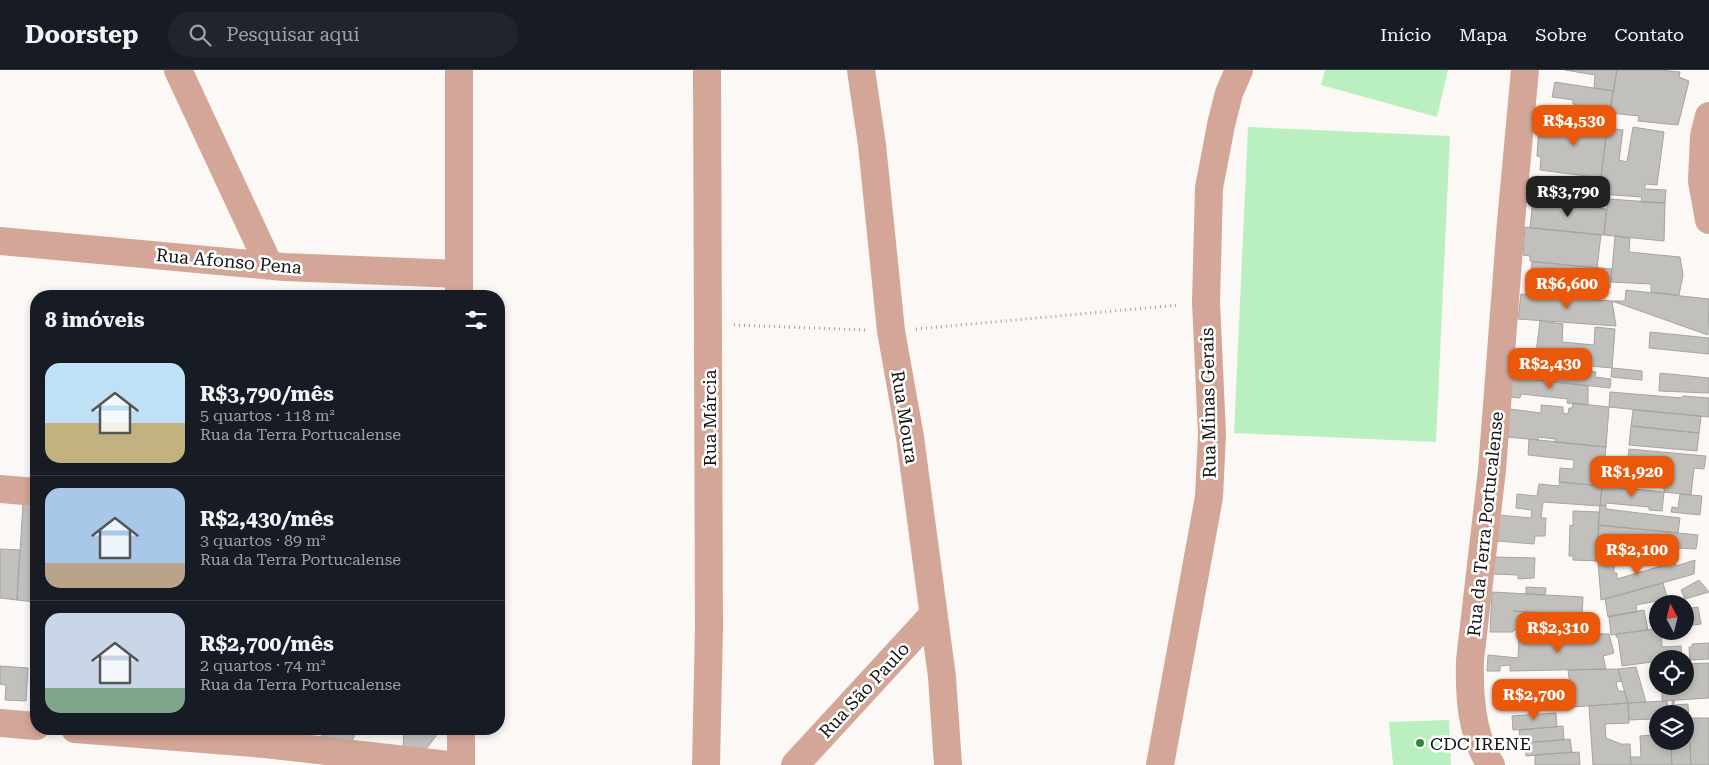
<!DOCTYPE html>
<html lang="pt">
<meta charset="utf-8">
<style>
body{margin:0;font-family:"Roboto Serif",serif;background:#20242c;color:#f1f3f6;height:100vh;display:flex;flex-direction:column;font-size:19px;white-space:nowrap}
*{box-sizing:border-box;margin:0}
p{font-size:16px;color:#9ea1a6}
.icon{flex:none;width:28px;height:28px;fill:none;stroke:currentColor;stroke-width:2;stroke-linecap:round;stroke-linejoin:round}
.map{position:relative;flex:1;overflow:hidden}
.details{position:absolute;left:30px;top:220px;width:475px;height:445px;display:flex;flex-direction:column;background:#171b24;border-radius:20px;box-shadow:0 2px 8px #0003}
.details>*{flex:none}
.needle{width:32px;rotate:353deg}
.buttons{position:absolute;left:1649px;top:525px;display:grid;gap:10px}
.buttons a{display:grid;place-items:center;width:45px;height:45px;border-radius:50%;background:#171b24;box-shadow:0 2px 8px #0003;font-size:25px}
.price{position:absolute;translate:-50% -42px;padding:0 11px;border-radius:10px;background:#ea580c;color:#fff;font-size:16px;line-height:32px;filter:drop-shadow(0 1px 2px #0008)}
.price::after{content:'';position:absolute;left:50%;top:30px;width:15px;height:11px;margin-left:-8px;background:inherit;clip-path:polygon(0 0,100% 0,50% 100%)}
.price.selected{background:#222;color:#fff}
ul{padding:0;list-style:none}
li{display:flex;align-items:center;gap:15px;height:125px;padding:0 15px}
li+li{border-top:1px solid #363941}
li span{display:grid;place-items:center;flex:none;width:140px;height:100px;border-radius:15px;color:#555}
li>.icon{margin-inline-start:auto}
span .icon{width:60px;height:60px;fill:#fffc;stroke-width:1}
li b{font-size:21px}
h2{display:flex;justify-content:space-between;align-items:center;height:60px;padding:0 15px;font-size:21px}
header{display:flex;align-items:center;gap:30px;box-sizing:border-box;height:70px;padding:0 25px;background:#171b24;border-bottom:1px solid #363941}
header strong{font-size:24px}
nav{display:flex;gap:28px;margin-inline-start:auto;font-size:18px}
.search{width:350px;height:45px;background:#20242c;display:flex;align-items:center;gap:12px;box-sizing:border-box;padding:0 18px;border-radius:28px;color:#9ea1a6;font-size:19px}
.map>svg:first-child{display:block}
.green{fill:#baf0bf}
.building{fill:#c1c0bd;stroke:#a6a4a2}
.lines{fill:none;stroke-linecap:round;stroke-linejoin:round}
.path{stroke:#a19f9d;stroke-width:3;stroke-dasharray:1 4;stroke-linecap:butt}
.minor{stroke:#d4a698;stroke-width:28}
.poi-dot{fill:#308838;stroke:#fff;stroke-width:2}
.labels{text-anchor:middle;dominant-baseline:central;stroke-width:5;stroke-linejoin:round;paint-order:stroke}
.street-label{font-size:18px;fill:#141312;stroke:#fff}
.poi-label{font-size:18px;fill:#141312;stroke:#fff;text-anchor:start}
</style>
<header>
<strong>Doorstep</strong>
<div class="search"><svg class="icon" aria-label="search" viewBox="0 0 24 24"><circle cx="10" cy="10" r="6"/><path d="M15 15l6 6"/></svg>Pesquisar aqui</div>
<nav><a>Início</a><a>Mapa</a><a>Sobre</a><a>Contato</a></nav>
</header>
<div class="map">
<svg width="1709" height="695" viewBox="0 0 1709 695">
<rect width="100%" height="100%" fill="#fbf8f6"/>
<path class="green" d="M1325 0H1448L1437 47 1321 15Z
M1248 57 1450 66 1436 372 1234 363Z
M1449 650 1451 695H1393L1389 652Z"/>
<path class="building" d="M1565 0H1617L1613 21 1594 18 1595 5Z
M1617 0H1660L1680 2 1679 7 1689 11 1678 55 1638 51 1639 46 1610 43Z
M1555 12 1613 21 1608 51 1576 46 1578 35 1573 34V30L1552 27Z
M1561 47 1583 49V50L1588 51V48L1608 51 1601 108 1540 100 1541 87 1537 86 1539 56 1560 58Z
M1633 57 1664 62 1657 115 1645 114V119L1666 120 1665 133 1641 132 1642 127 1599 124 1607 58 1623 60 1619 90 1627 92Z
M1608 129 1665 133 1664 171 1604 165Z
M1533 130 1606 139 1604 165 1530 158Z
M1525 157 1601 165 1597 198 1530 191V186L1523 185Z
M1615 166 1630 168 1629 182 1680 187 1683 205 1679 225 1651 222V214L1611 212Z
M1532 192 1612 199 1610 218 1530 211Z
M1626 220 1709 229 1708 265 1612 231H1625Z
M1521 224 1612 231 1616 256 1518 249Z
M1540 251 1563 254 1562 272 1594 275 1595 257 1615 259 1612 298 1535 291Z
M1650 262 1709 268V284L1649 278Z
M1514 289 1541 292 1539 310 1512 307Z
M1557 298 1596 302 1595 307 1611 309 1610 318 1556 312Z
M1612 298 1642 301V310L1611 307Z
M1660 303 1709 308V323L1659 321Z
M1512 307 1588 316V335L1567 333 1568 329 1521 324 1520 328 1510 327Z
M1610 322 1682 328 1683 326 1709 328V347L1609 337Z
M1573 333 1609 337 1606 377 1555 372V369L1538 367V370L1507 367 1510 339 1541 343V335L1563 337V343L1568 344 1569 338H1572Z
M1633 340 1701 346 1699 363 1631 356Z
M1631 356 1699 363 1697 381 1629 375Z
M1529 369 1606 377 1602 416 1559 412 1560 398 1573 399 1574 390 1528 385Z
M1629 379 1706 386 1704 399 1694 398 1691 425 1664 422V418L1642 416 1643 391 1628 389Z
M1560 412 1602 416 1600 436 1543 432 1541 448H1546L1545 466H1535L1534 474 1497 471 1499 445 1531 448 1532 440 1516 438 1517 424 1537 426 1539 414 1559 416Z
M1602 416 1664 422 1662 441 1649 440V437L1606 433V436L1600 435Z
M1680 424 1702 426 1700 445 1671 442 1672 437 1678 438Z
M23 434H36V532L17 530Z
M1600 435 1606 436V439L1680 448 1678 463 1598 455Z
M1573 441 1599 442 1598 491 1573 490V486H1569L1570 455 1573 456Z
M1598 455 1698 465 1696 479 1678 478 1677 481 1614 477 1613 478H1615V484H1598Z
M0 479 20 480 17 530 0 528Z
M1614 484H1629V494H1614V503H1617V509L1675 492 1676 496 1695 490 1694 504 1601 530 1598 491 1605 490V487H1614Z
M1495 487 1535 488 1534 508 1518 509V505L1493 504Z
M1699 510 1709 522 1685 529 1681 520Z
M1663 513 1667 527 1663 530 1636 535 1637 542 1608 547 1605 529Z
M1526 517 1546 518 1545 525 1526 524Z
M1492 522 1583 527 1582 545 1513 541 1574 545 1572 562 1513 560V562H1490Z
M1658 536V559H1654L1651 538Z
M1698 537 1701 554 1685 556V539Z
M1644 540 1648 560 1611 565 1609 546Z
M1654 559H1658V561H1661L1662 577 1681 576 1682 589H1658V595H1652V592L1622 596 1618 567H1616V564Z
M1573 563 1609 564 1614 583 1603 586 1606 599 1510 601V595L1500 596V601H1487L1488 585 1518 588 1519 569 1572 571Z
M1709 573V589L1690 590 1689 577H1692V574Z
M1709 593V628L1662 631V616H1685V594Z
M0 596 28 598 26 631 5 630 6 615 0 614Z
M1636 597 1646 632 1628 633 1618 599Z
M1618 599 1622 611 1616 612 1618 621H1624L1628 633 1573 637 1568 600Z
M1674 630V635L1688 634 1691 695H1672L1671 675H1675V671H1685V644H1673L1672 631Z
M1667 631 1668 644H1658V671H1670L1672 695H1631L1630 687H1641L1640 666 1653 665 1652 649 1629 650 1628 633Z
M1628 633 1629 653 1605 654 1606 668 1621 674H1630L1631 695H1593L1589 636Z
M1556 643 1557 657 1513 660 1512 646Z
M1688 648H1709V695H1691Z
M1563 656 1564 670 1520 673 1519 660Z
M323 659H357L351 674 321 670Z
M404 659H434L436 666 427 678 419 680 403 678Z
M1570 669 1572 682 1526 686 1525 673Z
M1579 682 1580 695H1535V685Z"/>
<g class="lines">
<path class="path" d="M734 255 865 260
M916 259 1179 235"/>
<path class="minor" d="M178 0 269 195
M459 0V226
M861 0 872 75 891 261 910 367 942 607 948 695
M1709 46 1704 66 1702 111 1709 150
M0 171 284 197 459 204
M0 419 36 422
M0 653 36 656
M75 659 265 674 449 695
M461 695V659
M706 695 709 558 707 0
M795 695 933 545
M1160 695 1209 427 1212 364 1206 232 1209 118 1221 55 1229 23 1239 0
M1491 695C1471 666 1469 624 1470 590L1492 400 1511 152 1525 0"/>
</g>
<circle class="poi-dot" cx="1420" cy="673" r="5"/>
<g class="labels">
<g class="street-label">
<text transform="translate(229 191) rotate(5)">Rua Afonso Pena</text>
<text transform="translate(1208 333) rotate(-91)">Rua Minas Gerais</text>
<text transform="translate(905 347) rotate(81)">Rua Moura</text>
<text transform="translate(709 348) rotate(-90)">Rua Márcia</text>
<text transform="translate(1485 454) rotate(-84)">Rua da Terra Portucalense</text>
<text transform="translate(864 620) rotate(-47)">Rua São Paulo</text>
</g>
<g class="poi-label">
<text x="1430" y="673">CDC IRENE</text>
</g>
</g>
</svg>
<div class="buttons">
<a><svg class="needle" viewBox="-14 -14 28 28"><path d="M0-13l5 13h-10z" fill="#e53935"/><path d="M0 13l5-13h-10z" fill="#9ea1a6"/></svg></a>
<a><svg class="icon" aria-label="locate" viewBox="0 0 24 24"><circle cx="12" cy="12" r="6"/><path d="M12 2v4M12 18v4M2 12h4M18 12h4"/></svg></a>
<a><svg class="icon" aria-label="layers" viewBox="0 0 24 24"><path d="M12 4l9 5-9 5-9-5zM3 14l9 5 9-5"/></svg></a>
</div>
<b class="price" style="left:1574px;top:77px">R$4,530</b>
<b class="price selected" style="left:1568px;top:148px">R$3,790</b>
<b class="price" style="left:1567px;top:240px">R$6,600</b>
<b class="price" style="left:1550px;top:320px">R$2,430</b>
<b class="price" style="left:1632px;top:428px">R$1,920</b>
<b class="price" style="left:1637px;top:506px">R$2,100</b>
<b class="price" style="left:1558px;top:584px">R$2,310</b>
<b class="price" style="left:1534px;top:651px">R$2,700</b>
<section class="details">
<h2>8 imóveis<svg class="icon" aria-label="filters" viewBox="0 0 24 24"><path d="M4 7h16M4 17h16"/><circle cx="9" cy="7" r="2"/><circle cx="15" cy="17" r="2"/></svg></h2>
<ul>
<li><span style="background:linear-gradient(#bfe0f5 60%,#c2b280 0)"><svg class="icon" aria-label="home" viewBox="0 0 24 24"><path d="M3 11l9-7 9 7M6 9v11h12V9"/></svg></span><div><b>R$3,790/mês</b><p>5 quartos · 118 m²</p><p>Rua da Terra Portucalense</p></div></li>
<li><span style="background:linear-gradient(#a9c7e8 75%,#b9a48a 0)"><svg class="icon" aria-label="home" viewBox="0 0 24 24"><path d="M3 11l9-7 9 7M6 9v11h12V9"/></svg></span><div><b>R$2,430/mês</b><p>3 quartos · 89 m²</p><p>Rua da Terra Portucalense</p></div></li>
<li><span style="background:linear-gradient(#c9d6e8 75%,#7fa58c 0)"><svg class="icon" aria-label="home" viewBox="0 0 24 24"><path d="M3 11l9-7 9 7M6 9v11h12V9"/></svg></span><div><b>R$2,700/mês</b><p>2 quartos · 74 m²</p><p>Rua da Terra Portucalense</p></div></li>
</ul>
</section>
</div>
